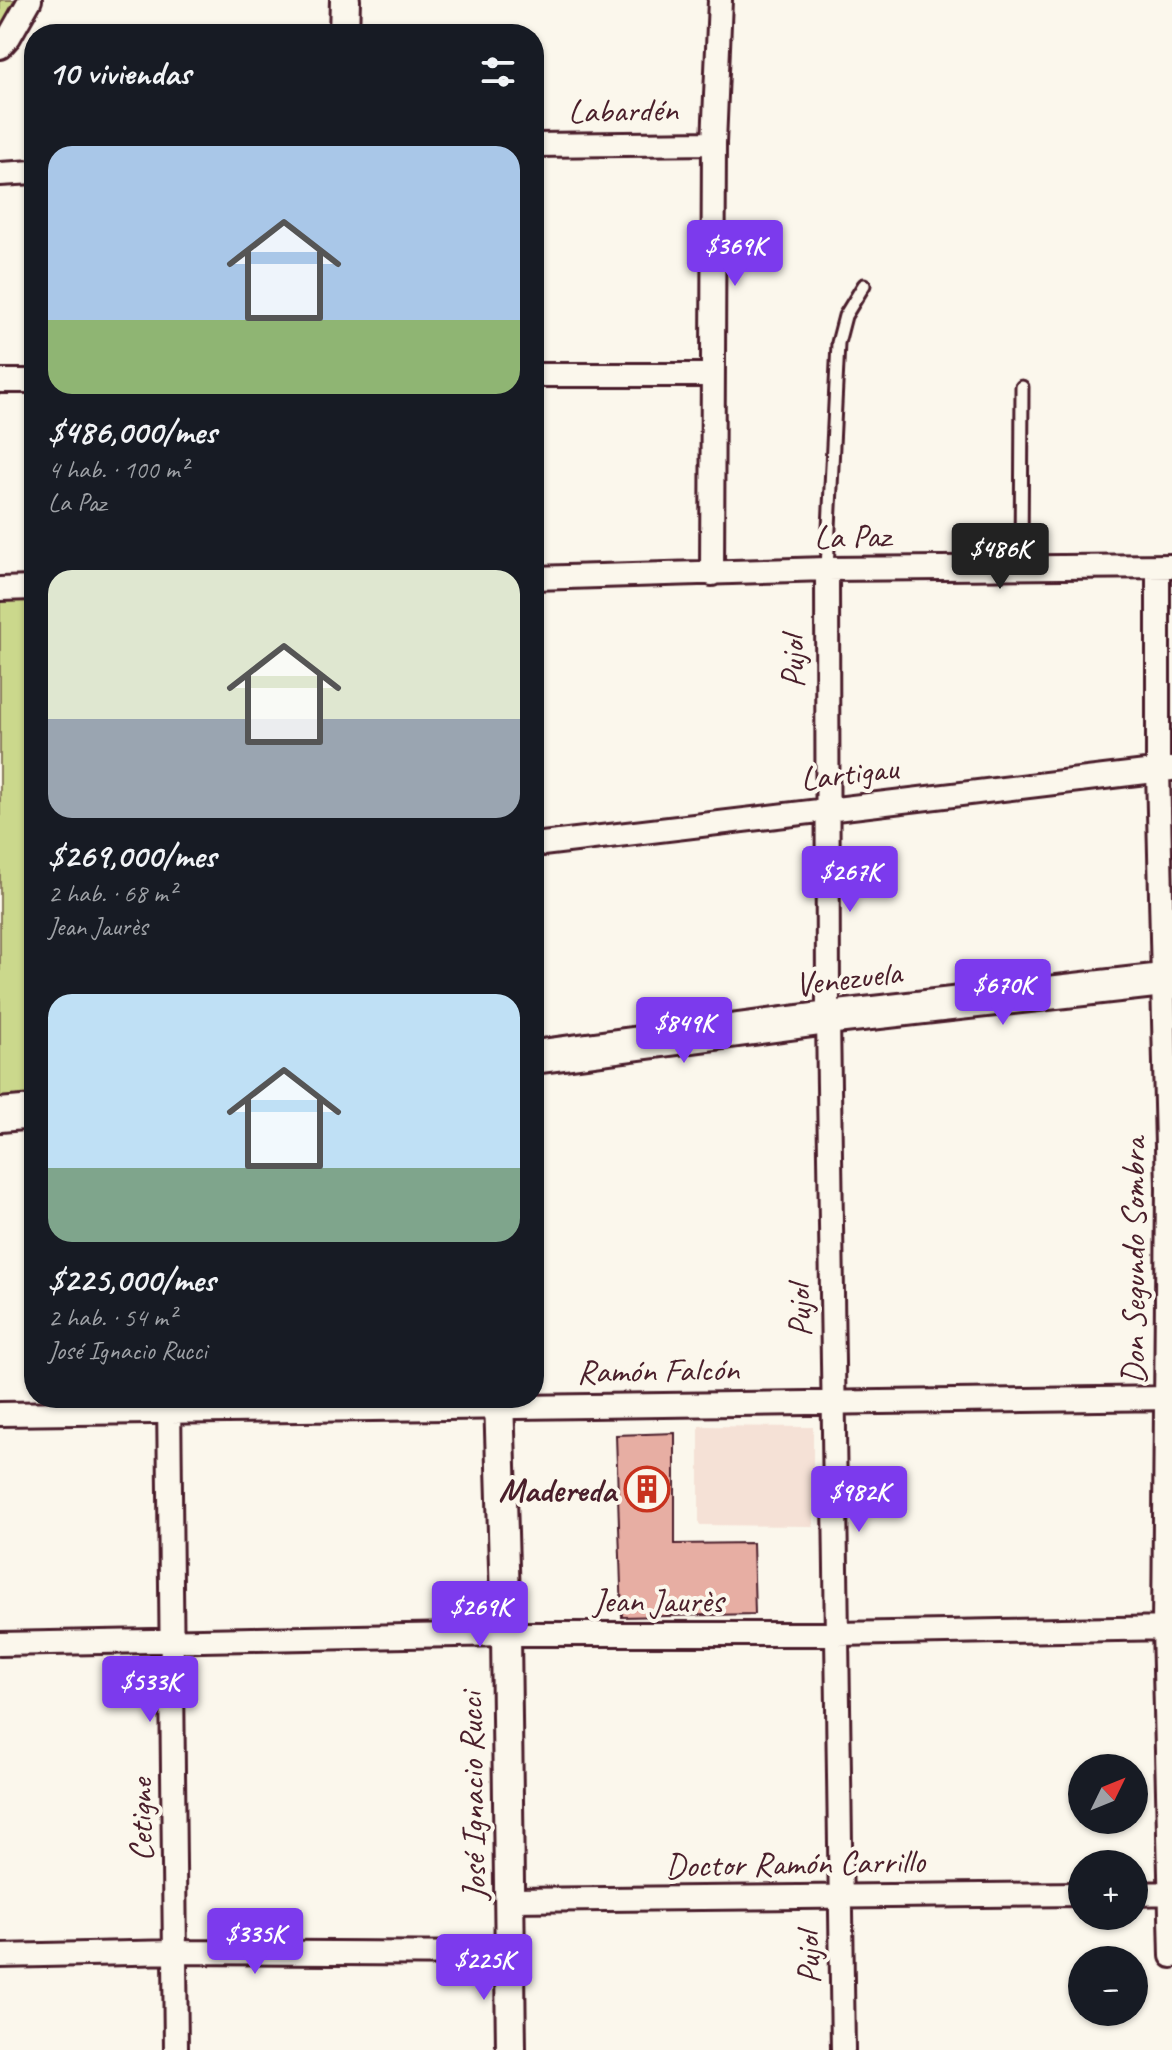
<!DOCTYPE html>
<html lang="es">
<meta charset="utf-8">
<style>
body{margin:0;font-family:Caveat,sans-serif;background:#242831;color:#f1f3f6;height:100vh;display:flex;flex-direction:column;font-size:30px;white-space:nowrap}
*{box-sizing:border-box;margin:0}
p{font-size:26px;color:#9ea1a6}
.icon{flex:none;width:44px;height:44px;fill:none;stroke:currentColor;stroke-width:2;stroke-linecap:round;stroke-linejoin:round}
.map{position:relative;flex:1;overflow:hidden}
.side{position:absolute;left:24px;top:24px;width:520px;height:1384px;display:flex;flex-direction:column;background:#171b24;border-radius:32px;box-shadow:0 2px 6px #0004}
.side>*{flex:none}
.needle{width:52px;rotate:47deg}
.fabs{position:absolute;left:1068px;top:1754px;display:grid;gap:16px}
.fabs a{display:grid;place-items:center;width:80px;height:80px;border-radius:50%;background:#171b24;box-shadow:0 2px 6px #0004;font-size:40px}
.price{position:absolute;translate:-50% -68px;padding:0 18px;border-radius:8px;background:#7c3aed;color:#fff;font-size:26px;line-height:52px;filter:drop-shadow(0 2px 4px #0008)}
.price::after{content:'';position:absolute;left:50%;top:48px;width:24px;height:18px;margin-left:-12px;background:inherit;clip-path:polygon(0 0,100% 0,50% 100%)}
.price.on{background:#222;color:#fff}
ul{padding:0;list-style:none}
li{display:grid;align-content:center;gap:16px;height:424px;padding:0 24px}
li span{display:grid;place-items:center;height:248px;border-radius:24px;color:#555}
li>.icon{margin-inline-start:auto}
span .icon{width:144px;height:144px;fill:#fffc;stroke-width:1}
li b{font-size:34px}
h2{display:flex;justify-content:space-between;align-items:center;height:96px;padding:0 24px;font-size:34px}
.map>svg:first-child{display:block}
.built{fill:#f5e1d6}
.green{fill:#cbd88c;stroke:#8a7c5c;stroke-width:2}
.building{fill:#e7aea3;stroke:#4a1f2b;stroke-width:2}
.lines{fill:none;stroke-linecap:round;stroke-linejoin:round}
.service-casing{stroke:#4a1f2b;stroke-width:17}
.minor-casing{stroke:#4a1f2b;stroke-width:28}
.tertiary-casing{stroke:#4a1f2b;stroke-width:34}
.secondary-casing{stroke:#4a1f2b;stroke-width:38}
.service{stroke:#fbf7ec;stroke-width:11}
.minor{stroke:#fbf7ec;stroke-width:22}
.tertiary{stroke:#fbf7ec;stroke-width:28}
.secondary{stroke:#fbf7ec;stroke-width:32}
.labels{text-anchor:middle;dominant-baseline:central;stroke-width:8;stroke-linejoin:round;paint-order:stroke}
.street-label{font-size:34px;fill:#4a1f2b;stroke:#fbf7ec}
.poi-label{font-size:34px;font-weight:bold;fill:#4a1f2b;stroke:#fbf7ec;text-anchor:end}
</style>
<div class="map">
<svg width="1172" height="2050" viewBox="0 0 1172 2050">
<rect width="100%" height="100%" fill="#fbf7ec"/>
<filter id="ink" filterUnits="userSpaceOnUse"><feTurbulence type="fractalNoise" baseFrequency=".0125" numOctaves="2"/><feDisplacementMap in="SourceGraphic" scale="16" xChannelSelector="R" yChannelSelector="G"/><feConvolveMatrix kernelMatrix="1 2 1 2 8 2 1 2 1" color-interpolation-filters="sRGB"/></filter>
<g filter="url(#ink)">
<path class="built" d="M699 1426 813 1427V1526L699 1525Z"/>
<path class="green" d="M0 0H20L0 35Z
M0 599H34V1102L0 1105Z"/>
<path class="building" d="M675 1433V1544L753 1543 755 1614 622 1617 616 1435Z"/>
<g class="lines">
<g class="service-casing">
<path id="service" d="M1021 568 1022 387
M827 569 838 343 845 316 864 285"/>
</g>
<g class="minor-casing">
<path id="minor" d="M0 47 9 37 30 0
M534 145 714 143
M0 174 34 172
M534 375H711
M0 381H34
M1158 567V770L1168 1188 1164 1628 1172 1956
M827 569 828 1018 843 2050
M712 574 714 143 720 0
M534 578 827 569 1171 566
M0 589 34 588
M534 845 1171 769
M169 1399 176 2050
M0 1414 1172 1398
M0 1644 506 1634H837L1172 1628
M1134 1894 1172 1893
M510 1900 1082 1894
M0 1956 175 1952 510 1954"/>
</g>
<g class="tertiary-casing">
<path id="tertiary" d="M344 34 345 0
M499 1398 506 1634 511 2050"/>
</g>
<g class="secondary-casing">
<path id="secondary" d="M534 1057 828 1018 1172 979
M0 1115 34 1112"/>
</g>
<use href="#service" class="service"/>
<use href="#minor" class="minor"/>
<use href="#tertiary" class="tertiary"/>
<use href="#secondary" class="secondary"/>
</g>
</g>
<defs>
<g id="building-ring" transform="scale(2.3)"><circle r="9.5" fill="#fbf7ec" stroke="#c8321e" stroke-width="1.5"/><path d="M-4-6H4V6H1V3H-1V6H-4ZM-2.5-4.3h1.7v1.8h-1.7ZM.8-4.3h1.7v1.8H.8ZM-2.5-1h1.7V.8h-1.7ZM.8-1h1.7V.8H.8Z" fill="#c8321e"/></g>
</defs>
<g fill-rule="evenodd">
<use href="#building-ring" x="647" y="1489"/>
</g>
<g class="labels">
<g class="street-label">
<text transform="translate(623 110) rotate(-1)">Labardén</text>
<text transform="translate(852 536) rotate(-1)">La Paz</text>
<text transform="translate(792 662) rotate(-90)">Pujol</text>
<text transform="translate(849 773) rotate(-7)">Lartigau</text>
<text transform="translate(848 978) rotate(-7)">Venezuela</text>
<text transform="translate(1133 1261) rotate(-90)">Don Segundo Sombra</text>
<text transform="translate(799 1311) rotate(-91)">Pujol</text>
<text transform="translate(658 1370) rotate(-1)">Ramón Falcón</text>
<text x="658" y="1600">Jean Jaurès</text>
<text transform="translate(472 1796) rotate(-91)">José Ignacio Rucci</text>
<text transform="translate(140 1820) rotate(-90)">Cetigne</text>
<text transform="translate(795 1863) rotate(-1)">Doctor Ramón Carrillo</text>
<text transform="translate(808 1958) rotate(-91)">Pujol</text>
</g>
<g class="poi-label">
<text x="616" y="1489">Madereda</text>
</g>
</g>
</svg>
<div class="fabs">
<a><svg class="needle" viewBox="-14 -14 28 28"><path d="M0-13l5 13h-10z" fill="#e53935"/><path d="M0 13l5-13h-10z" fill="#9ea1a6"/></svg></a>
<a>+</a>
<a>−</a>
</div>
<b class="price" style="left:735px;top:288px">$369K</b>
<b class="price on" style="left:1000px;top:591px">$486K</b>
<b class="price" style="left:850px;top:914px">$267K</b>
<b class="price" style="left:1003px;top:1027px">$670K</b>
<b class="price" style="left:684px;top:1065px">$849K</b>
<b class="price" style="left:859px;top:1534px">$982K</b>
<b class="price" style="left:480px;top:1649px">$269K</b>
<b class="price" style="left:150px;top:1724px">$533K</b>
<b class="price" style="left:255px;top:1976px">$335K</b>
<b class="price" style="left:484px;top:2002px">$225K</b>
<section class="side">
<h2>10 viviendas<svg class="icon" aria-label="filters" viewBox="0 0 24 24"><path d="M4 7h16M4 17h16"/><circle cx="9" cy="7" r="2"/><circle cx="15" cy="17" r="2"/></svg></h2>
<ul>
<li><span style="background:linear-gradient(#a9c7e8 70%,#8fb573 0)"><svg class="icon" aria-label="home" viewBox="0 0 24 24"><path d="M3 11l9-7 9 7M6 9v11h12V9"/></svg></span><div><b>$486,000/mes</b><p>4 hab. · 100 m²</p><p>La Paz</p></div></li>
<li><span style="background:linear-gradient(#dfe7d0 60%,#9aa5b1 0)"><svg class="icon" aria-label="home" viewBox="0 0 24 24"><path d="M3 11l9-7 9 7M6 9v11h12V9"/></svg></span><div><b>$269,000/mes</b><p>2 hab. · 68 m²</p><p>Jean Jaurès</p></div></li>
<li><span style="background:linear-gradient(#bfe0f5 70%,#7fa58c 0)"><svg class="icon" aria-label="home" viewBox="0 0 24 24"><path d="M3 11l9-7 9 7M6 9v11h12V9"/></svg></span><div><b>$225,000/mes</b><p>2 hab. · 54 m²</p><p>José Ignacio Rucci</p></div></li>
</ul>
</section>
</div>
